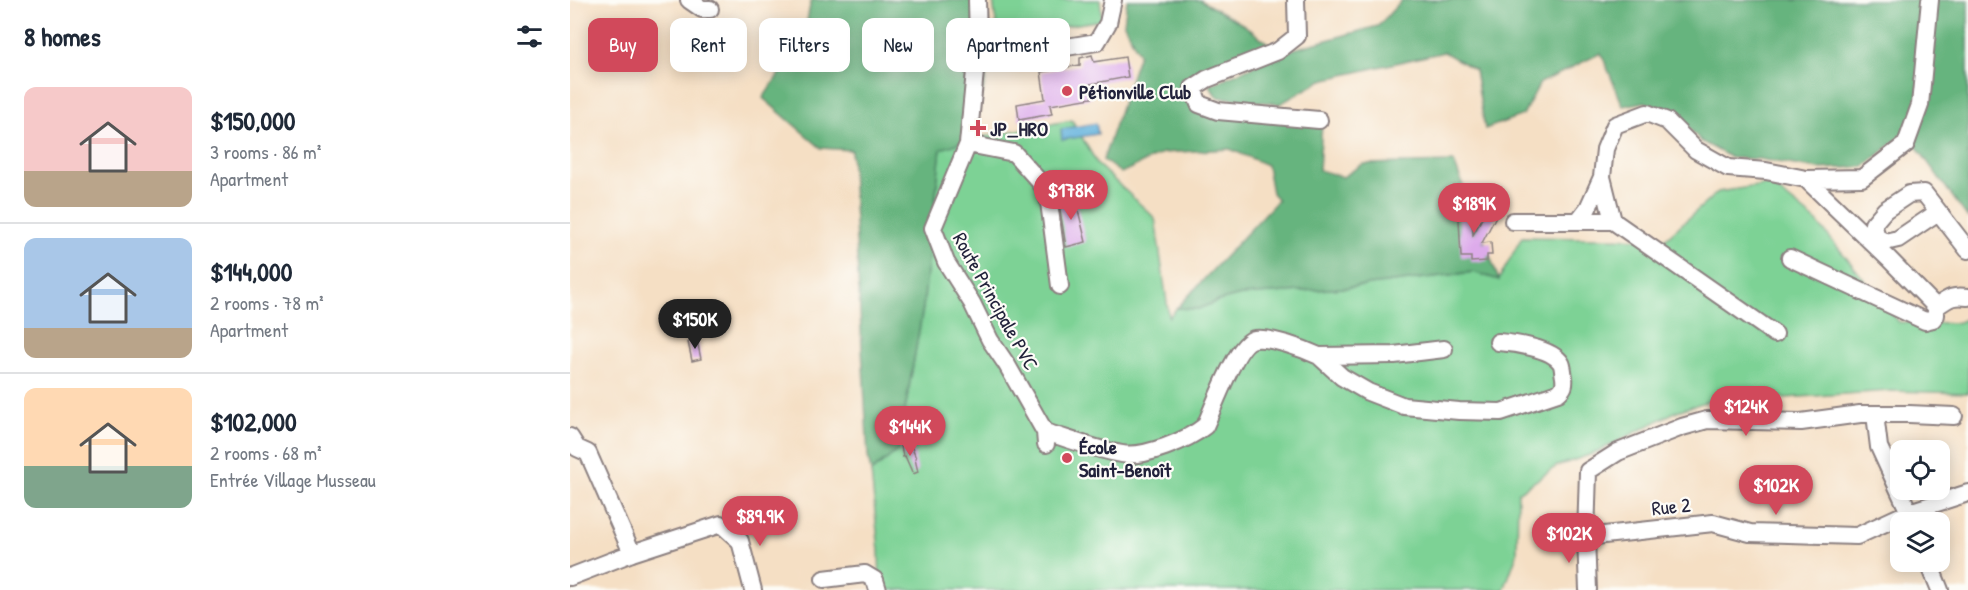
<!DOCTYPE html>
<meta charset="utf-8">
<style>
body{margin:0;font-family:"Patrick Hand",sans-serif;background:#f2f2f3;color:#1f2937;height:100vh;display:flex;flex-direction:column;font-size:22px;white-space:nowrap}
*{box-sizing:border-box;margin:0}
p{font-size:20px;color:#747a83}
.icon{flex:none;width:33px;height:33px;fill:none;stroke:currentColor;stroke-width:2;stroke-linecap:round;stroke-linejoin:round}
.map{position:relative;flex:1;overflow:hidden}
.sheet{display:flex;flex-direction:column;background:#fff;width:570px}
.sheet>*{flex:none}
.hud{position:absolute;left:18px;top:18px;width:570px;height:54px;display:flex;gap:12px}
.buttons{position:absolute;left:1320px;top:440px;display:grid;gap:12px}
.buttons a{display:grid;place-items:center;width:60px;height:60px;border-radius:12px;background:#fff;box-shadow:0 3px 15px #0003;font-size:30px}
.price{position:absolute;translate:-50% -51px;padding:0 14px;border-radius:21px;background:#d1495b;color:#fff;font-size:20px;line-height:39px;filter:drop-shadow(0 2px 3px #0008)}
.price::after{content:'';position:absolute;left:50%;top:36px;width:18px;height:14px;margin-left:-9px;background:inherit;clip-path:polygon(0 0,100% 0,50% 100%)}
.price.active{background:#222;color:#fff}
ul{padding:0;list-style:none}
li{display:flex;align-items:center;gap:18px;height:150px;padding:0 24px}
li+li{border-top:2px solid #e0e1e3}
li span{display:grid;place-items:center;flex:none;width:168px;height:120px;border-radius:12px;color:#555}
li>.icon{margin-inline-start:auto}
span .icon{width:72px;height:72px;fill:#fffc;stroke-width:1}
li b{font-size:26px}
h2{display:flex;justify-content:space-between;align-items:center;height:72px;padding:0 24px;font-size:26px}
.chip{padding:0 21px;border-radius:12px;background:#fff;box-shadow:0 3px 15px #0003;font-size:21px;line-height:54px}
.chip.active{background:#d1495b;color:#fff}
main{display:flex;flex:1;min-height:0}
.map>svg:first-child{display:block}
.green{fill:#7dd295;stroke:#507a68;stroke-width:1.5}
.forest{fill:#66b47e;stroke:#446b5c;stroke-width:1.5}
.water{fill:#63b2dd;stroke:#426a8c;stroke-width:1.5}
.building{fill:#ddabeb}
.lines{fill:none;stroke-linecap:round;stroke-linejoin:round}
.minor-casing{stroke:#8c8080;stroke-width:20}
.minor{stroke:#fff;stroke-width:16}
.poi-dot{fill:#d1495b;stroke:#fdfcf7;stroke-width:2}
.labels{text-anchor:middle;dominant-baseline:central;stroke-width:4.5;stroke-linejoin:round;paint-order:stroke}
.poi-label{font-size:20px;font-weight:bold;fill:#22223b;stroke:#fdfcf7;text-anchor:start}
.street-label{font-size:20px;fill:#22223b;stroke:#fdfcf7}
</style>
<main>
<section class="sheet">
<h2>8 homes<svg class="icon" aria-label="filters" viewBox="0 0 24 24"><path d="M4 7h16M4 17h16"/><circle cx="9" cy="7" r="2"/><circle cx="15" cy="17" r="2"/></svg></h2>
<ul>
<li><span style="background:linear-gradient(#f6c9c9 70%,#b9a48a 0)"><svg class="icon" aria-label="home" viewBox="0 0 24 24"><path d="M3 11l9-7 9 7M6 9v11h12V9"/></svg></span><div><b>$150,000</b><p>3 rooms · 86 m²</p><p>Apartment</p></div></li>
<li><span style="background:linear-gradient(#a9c7e8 75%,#b9a48a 0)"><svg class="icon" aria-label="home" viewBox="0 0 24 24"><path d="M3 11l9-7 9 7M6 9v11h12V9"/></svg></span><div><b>$144,000</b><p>2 rooms · 78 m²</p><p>Apartment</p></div></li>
<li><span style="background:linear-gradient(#ffd9b3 65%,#7fa58c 0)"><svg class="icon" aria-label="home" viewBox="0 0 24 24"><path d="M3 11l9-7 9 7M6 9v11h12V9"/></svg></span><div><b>$102,000</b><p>2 rooms · 68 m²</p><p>Entrée Village Musseau</p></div></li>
</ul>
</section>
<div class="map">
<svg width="1398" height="590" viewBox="0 0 1398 590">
<rect width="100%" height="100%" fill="#fdfcf7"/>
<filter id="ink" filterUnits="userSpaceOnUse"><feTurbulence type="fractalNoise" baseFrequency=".0167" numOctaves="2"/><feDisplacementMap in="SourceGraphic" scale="12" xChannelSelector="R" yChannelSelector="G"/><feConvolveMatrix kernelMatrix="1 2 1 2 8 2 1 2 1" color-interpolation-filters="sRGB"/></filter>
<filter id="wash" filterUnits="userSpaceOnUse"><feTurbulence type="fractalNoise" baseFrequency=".008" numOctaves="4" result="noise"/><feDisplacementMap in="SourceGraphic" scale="24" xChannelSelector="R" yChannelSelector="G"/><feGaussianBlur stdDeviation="1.35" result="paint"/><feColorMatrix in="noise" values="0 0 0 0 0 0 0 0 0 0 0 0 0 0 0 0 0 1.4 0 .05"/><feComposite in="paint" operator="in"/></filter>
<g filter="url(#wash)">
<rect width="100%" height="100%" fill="#f5dfc4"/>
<path class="green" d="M423 0H530L532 20 428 37Z
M502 120 528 165 585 218 599 317 607 308 628 309 648 301 671 295 774 288 904 272 929 279 952 237 1095 239 1148 192 1200 184 1247 222 1329 322 1387 323 1398 318V393L1320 391 1214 398 1145 399 1107 411 1025 453 987 466 948 493 947 554 934 590H310L309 551 301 472 328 450 353 308 371 148 401 139Z"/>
<path class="forest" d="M241 0H415L423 51 401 139 371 149 353 308 328 450 301 472 298 456 281 150 251 148 193 98 234 37Z
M557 0H630L674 25 699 44 633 69 618 82 621 102 752 123 749 170 773 177 793 164 884 162 929 280 903 272 774 288 671 295 648 301 628 309 607 308 708 200 702 193 697 165 660 149 593 153 551 173 533 160 569 54 554 24Z
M832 0H1398V218L1336 132 1294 167 1248 169 1189 159 1162 158 1132 142 1105 114 1075 102 1053 106 1031 53 970 83 953 115 915 129 905 70 874 52 752 80 710 104 647 97 639 85 724 49 808 26Z"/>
<path class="water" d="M526 123 528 134 492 140 491 129Z"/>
<g id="blocks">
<path class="building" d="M522 55 524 62 555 57 558 77 520 84 522 98 480 105 482 114 449 120 447 104 475 99 471 72 510 65V58Z
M504 194 516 242 496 247 488 197Z
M901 201 903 235 916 211 926 216 912 243 921 242 922 255H917V261L901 262V257H891L888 202Z
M127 340 131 359 122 361 118 342Z
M340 443 346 458 345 459 348 472 343 474 335 456 333 457 331 446Z"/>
</g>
</g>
<g filter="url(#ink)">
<use href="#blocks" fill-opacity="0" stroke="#8c8080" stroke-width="1.5"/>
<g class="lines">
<g class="minor-casing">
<path id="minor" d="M119 0 132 9H140
M407 0 408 40 398 144 363 228 376 262 402 303 420 340 437 365 475 432 476 444
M726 0 727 36 708 51 637 79 623 88 629 104 648 111 749 120
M466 52 527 42 538 23 543 0
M398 144 444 153 469 181 475 189 479 202 490 286
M1236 179 1319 259 1366 307
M1368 212 1328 239 1315 242 1307 237 1303 224 1315 210 1339 194 1354 193 1398 250
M943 221H1043
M1008 221 1018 208 1032 177
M1220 258 1355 321 1363 319 1366 315V307C1379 298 1382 295 1398 297
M1205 334 1043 221 1032 177 1035 149 1045 125 1077 113 1097 121 1126 150 1158 168 1196 171 1236 179 1292 178 1336 144 1350 105 1360 0
M874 349 824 355 749 356 772 377 798 392 834 406 889 411 931 412 988 393C994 388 995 385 994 377 993 373 993 366 991 363 982 348 943 343 928 342
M1305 414 1309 447 1343 521
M475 432C499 439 527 450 552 454 574 458 618 440 635 426 643 409 667 341 685 339 701 337 734 349 749 356
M0 437 7 448 18 453 62 553
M1016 537 1143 523 1180 533 1287 536 1339 512 1398 493
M1358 561 1370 590
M0 577 62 553 151 524 170 541 183 590
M254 579 295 574 305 580 308 590
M1018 590 1016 537 1018 471 1048 452 1112 427 1137 420 1231 422 1290 414H1339L1384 416"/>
</g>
<use href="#minor" class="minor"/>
</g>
</g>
<g class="poi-dot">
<circle cx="497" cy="91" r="6"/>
<path d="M405 119h6v6h6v6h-6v6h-6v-6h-6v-6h6z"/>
<circle cx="497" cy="458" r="6"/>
</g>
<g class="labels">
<g class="poi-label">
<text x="509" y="91">Pétionville Club</text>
<text x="420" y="128">JP_HRO</text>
<text x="509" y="446">École<tspan x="509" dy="23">Saint-Benoît</tspan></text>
</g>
<g class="street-label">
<text transform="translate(426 301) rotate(61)">Route Principale PVC</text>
<text transform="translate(1101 506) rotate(-6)">Rue 2</text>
</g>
</g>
</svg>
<div class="buttons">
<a><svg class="icon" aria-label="locate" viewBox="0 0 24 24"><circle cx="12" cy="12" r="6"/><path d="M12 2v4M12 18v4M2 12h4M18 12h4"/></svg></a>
<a><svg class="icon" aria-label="layers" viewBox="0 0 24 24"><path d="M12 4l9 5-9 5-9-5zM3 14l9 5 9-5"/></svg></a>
</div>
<b class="price" style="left:501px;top:221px">$178K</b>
<b class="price" style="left:904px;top:234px">$189K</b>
<b class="price active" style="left:125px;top:350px">$150K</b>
<b class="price" style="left:1176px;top:437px">$124K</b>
<b class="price" style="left:340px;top:457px">$144K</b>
<b class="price" style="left:1206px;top:516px">$102K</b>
<b class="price" style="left:190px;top:547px">$89.9K</b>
<b class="price" style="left:999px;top:564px">$102K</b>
<div class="hud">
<a class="chip active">Buy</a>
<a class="chip">Rent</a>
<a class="chip">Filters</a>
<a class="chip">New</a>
<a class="chip">Apartment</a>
</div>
</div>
</main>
